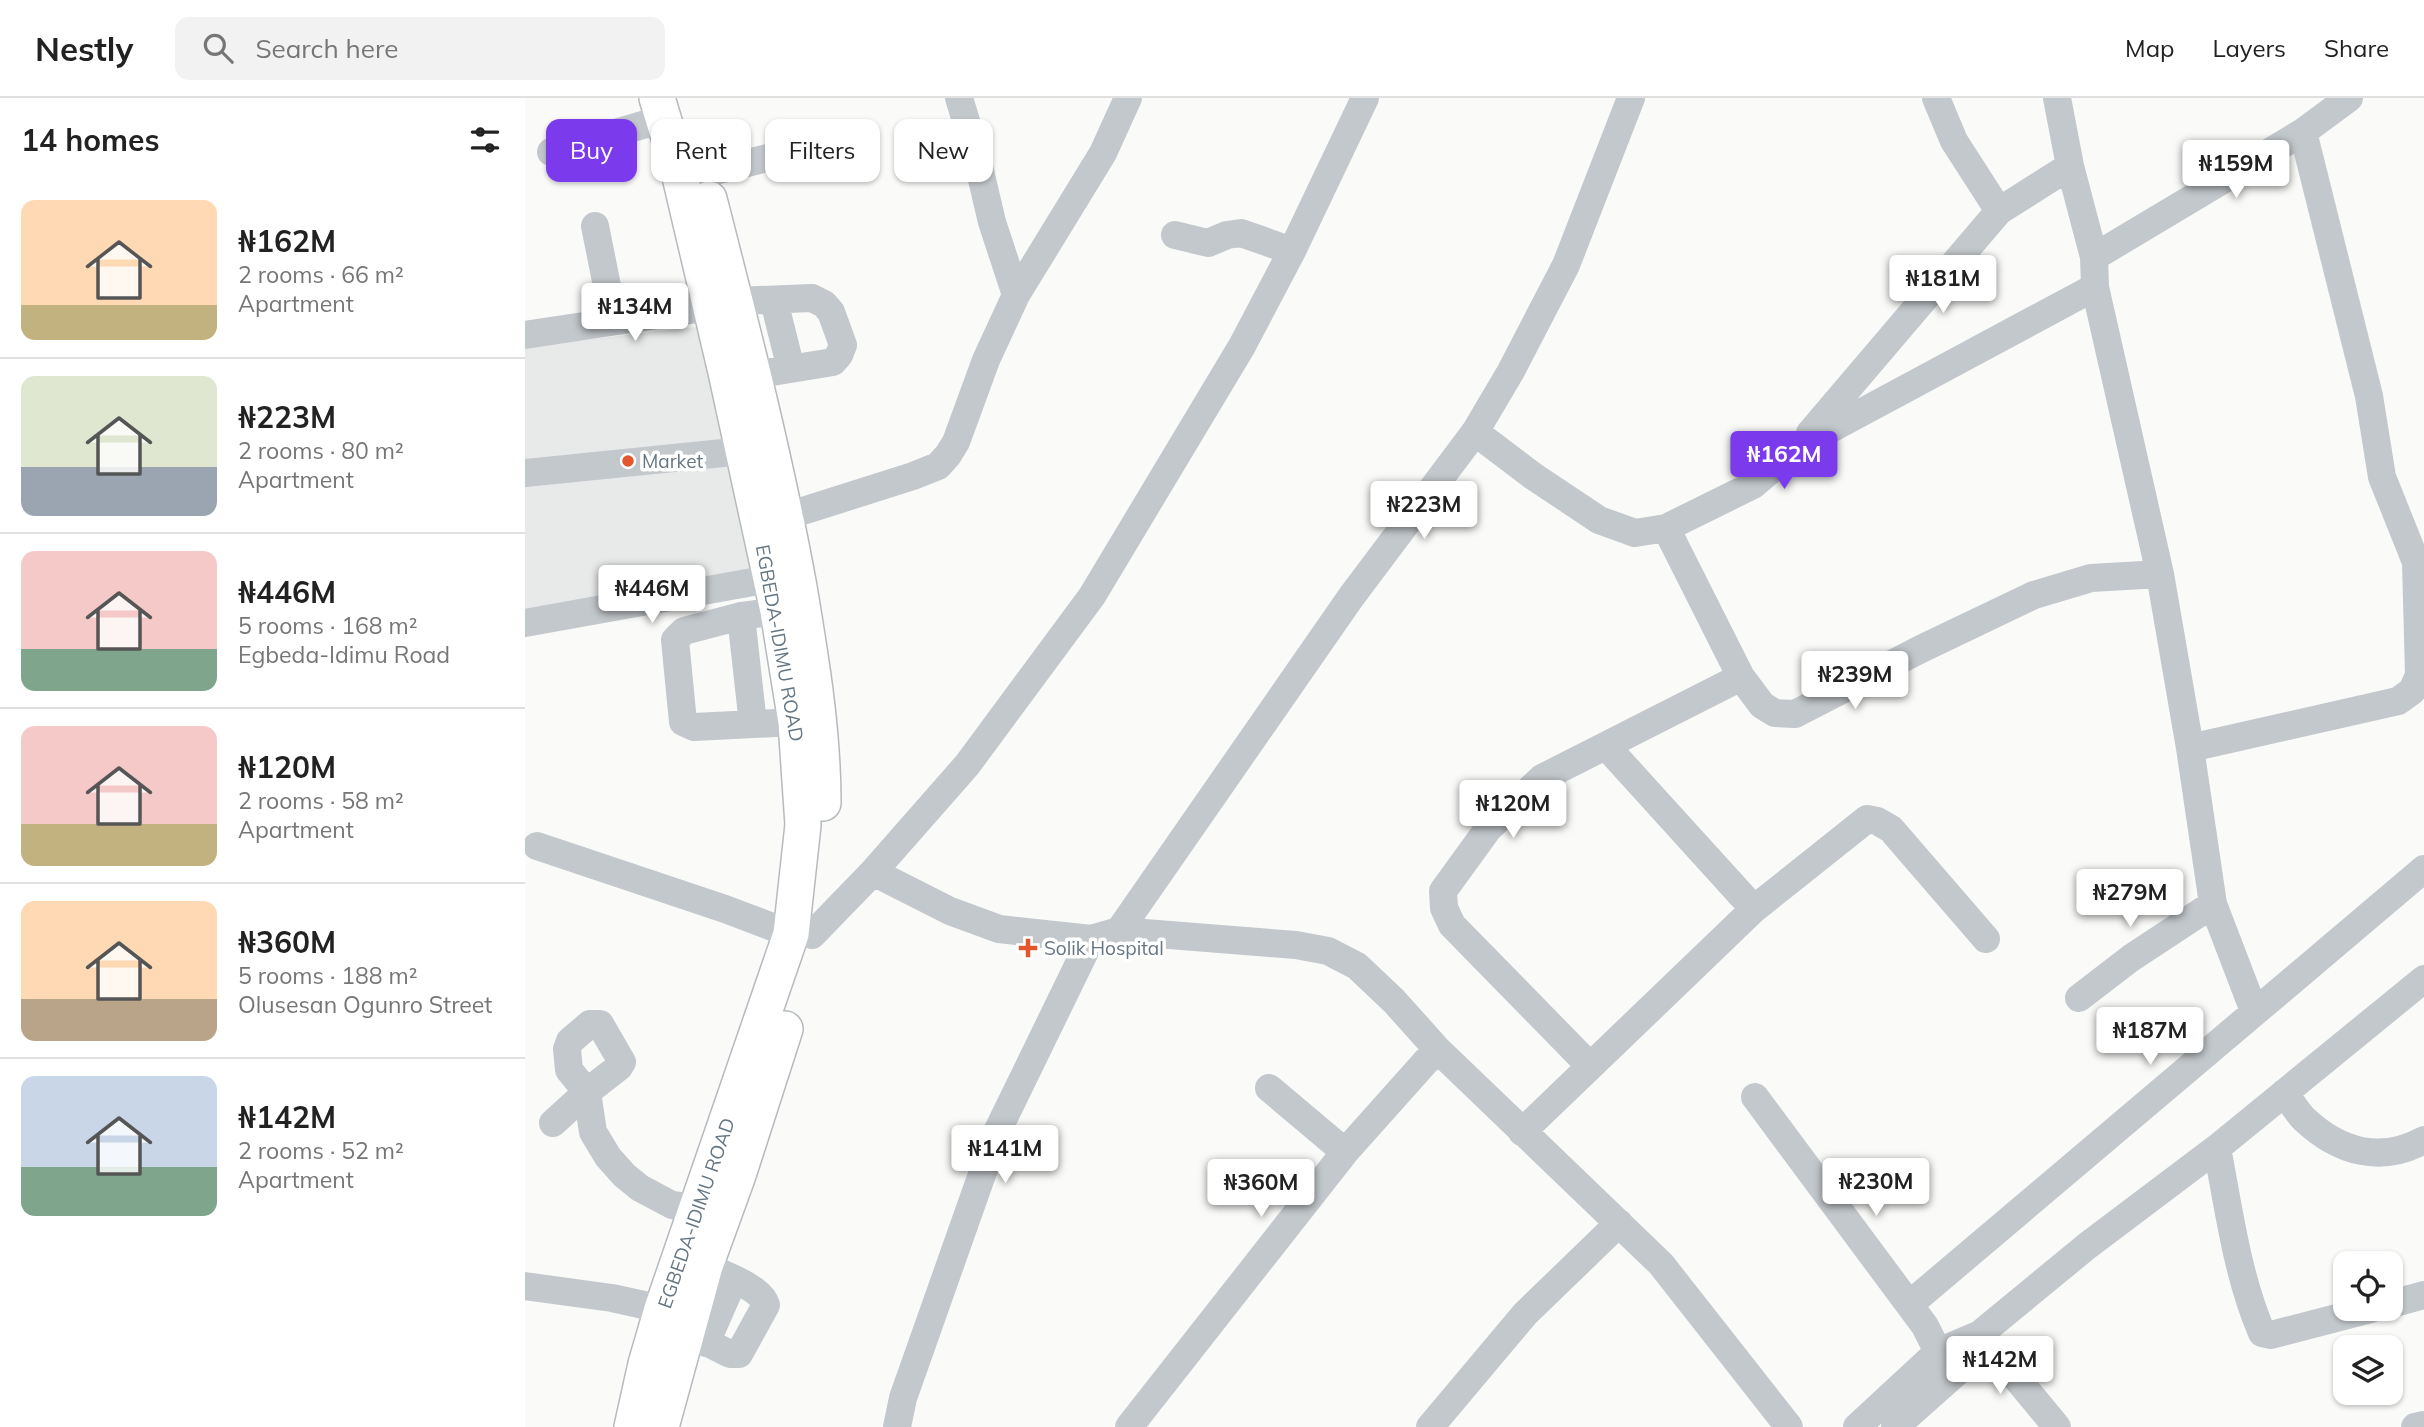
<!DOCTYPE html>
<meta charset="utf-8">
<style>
body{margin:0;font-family:Mulish,sans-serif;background:#f2f2f2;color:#222;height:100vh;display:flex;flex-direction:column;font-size:26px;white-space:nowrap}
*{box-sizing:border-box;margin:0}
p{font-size:23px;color:#767676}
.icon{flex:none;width:38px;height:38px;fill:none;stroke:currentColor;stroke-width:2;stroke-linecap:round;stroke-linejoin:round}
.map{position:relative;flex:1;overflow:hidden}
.side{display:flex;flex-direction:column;background:#fff;width:525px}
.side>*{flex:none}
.banner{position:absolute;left:21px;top:21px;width:665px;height:63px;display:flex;gap:14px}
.tools{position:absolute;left:1808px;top:1153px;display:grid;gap:14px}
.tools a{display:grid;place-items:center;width:70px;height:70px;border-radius:14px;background:#fff;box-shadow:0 2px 5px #0004;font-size:35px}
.price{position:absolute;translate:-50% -60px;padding:0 16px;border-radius:7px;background:#fff;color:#222;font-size:23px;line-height:46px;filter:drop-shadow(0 2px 4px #0008)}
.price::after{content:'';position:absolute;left:50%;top:42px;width:21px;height:16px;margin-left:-10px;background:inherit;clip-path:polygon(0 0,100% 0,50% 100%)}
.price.current{background:#7c3aed;color:#fff}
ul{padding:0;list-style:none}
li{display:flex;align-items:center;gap:21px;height:175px;padding:0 21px}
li+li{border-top:2px solid #e0e0e0}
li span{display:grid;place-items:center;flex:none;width:196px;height:140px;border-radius:14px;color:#555}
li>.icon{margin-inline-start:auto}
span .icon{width:84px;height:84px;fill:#fffc;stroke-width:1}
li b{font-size:30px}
h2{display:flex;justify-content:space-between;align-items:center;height:84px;padding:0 21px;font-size:30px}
.pill{padding:0 24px;border-radius:14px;background:#fff;box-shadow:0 2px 5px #0004;font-size:24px;line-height:63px}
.pill.current{background:#7c3aed;color:#fff}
header{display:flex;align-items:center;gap:42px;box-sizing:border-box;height:98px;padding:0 35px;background:#fff;border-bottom:2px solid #e0e0e0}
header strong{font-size:33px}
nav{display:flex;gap:38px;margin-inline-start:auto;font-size:24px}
.search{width:490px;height:63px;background:#f2f2f2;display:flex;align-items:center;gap:18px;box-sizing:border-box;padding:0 24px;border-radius:14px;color:#767676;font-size:26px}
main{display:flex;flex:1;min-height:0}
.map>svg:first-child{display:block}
.built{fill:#e8e9e9}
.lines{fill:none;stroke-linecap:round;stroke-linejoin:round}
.major-casing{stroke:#b5babe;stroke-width:38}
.minor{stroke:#c3c8cc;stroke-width:28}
.major{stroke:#fff;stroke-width:35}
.poi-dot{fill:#e4572e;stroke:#fff;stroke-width:2.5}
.labels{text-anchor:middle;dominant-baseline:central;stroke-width:7;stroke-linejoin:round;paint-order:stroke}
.poi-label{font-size:19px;fill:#657683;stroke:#fff;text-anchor:start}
.street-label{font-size:19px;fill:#657683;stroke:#fff}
</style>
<header>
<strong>Nestly</strong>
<div class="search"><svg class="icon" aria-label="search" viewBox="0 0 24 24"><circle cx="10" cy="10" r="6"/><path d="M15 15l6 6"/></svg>Search here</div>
<nav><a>Map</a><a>Layers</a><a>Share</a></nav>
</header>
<main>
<section class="side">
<h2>14 homes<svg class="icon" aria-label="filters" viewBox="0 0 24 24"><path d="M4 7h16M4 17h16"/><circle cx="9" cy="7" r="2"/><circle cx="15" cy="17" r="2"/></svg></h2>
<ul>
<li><span style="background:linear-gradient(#ffd9b3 75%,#c2b280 0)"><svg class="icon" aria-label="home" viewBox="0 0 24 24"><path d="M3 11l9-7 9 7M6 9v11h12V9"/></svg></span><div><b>₦162M</b><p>2 rooms · 66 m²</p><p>Apartment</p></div></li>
<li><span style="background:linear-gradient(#dfe7d0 65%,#9aa5b1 0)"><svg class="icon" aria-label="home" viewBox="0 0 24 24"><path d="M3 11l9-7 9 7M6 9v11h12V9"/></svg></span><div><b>₦223M</b><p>2 rooms · 80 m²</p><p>Apartment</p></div></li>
<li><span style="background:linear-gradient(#f6c9c9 70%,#7fa58c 0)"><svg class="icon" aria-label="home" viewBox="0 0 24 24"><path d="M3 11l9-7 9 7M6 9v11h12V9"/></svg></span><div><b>₦446M</b><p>5 rooms · 168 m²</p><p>Egbeda-Idimu Road</p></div></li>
<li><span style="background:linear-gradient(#f6c9c9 70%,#c2b280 0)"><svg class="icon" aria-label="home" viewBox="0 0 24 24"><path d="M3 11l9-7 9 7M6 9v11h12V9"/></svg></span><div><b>₦120M</b><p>2 rooms · 58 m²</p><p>Apartment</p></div></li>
<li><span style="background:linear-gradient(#ffd9b3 70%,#b9a48a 0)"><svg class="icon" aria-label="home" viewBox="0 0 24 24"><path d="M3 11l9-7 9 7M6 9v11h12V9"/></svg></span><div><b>₦360M</b><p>5 rooms · 188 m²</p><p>Olusesan Ogunro Street</p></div></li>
<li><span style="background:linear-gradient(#c9d6e8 65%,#7fa58c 0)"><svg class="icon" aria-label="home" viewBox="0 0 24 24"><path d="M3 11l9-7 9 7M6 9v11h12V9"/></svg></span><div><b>₦142M</b><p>2 rooms · 52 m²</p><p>Apartment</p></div></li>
</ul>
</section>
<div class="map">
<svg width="1899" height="1329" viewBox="0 0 1899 1329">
<rect width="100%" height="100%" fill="#fafaf8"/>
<path class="built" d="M179 228 227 477 0 518V249Z"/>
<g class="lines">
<g class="major-casing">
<path id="major" d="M184 101C217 230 250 358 274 489 286 561 298 632 298 705
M107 1329 121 1266 137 1211 266 836 278 727 271 624 253 513 201 274 152 66 132 0
M136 1329 180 1168 213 1077 260 931"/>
</g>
<path class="minor" d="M434 0 451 56 467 124 491 197
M1411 0 1429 43 1474 113
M1532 0 1545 68 1569 159 1570 189 1635 476 1665 650 1688 806 1729 913
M26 54 138 21
M178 76 242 60
M70 128 89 223
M650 137 683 145 702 137 716 135 767 153
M1569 159 1778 34 1824 0
M249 203 266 271
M0 237 185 209 210 203 287 200 299 206 306 214 318 247 314 257 308 264 228 277
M950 334 1008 378 1074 422 1110 435 1141 430 1228 387 1274 348 1570 189
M1285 335 1474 113 1545 68
M0 375 198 355 218 349
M240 425 388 378 413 368 423 357 431 344 461 262 491 197 578 55 603 0
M1141 430 1216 579 1237 607 1250 615 1270 616 1396 551 1509 497 1566 480 1635 476
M253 513 216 518 159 533 150 542 158 624 169 629 271 624
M216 518 228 626
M0 525 245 481 266 476
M1081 648 1229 811
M1665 650 1873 603 1887 593 1894 577 1891 464 1857 379 1844 298 1778 34
M12 748 200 811 266 836
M348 774 425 813 474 831 566 841 594 833 771 847 803 853 832 868 869 903 912 951 1136 1166 1264 1329
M594 833 826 499 950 334 986 273 1041 167 1106 0
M287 837 348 774 442 667 567 498 717 248 767 153 840 0
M1554 900 1606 860 1688 806
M1065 968 927 827 919 810 918 793 963 731 1017 680 1216 579
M744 990 820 1054
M1759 995C1766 1003 1772 1014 1779 1021 1814 1054 1856 1066 1899 1042
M1230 999 1400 1228 1413 1254 1432 1274
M28 1025 62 994 94 969 97 964 75 926H65L45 943 42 951 44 972 62 994 68 1034 83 1059 99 1077 115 1090 147 1107 171 1110
M997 1034 1229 811 1342 721 1352 723 1366 731 1461 841
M1692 1050C1704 1112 1712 1177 1737 1235L1746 1237 1846 1211
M0 1188 87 1200 137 1211
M1385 1206 1899 771
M1866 1206 1899 1197
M163 1235 205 1256H214L241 1207C236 1189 197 1176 180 1168
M1455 1236 1532 1329
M181 1245 209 1181
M372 1329 378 1300 472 1034 566 841
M604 1329 820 1054 912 951
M905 1329 1000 1216 1094 1125
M1332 1329 1413 1254 1455 1236 1562 1148 1692 1050 1899 881
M1370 1329 1432 1274 1441 1259
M1890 1329 1899 1327"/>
<use href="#major" class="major"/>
</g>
<g class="poi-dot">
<circle cx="103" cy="363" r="7"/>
<path d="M499.5 839.5h7v7h7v7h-7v7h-7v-7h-7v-7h7z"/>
</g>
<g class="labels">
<g class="poi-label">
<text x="117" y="363">Market</text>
<text x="519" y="850">Solik Hospital</text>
</g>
<g class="street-label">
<text transform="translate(255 545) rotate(80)">EGBEDA-IDIMU ROAD</text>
<text transform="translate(171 1115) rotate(-71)">EGBEDA-IDIMU ROAD</text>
</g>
</g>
</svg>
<div class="tools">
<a><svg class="icon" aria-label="locate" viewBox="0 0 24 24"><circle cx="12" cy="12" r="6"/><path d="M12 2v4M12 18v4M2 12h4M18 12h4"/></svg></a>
<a><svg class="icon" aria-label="layers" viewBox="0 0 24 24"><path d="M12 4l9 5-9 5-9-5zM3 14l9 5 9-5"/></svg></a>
</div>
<b class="price" style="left:1711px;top:102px">₦159M</b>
<b class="price" style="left:1418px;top:217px">₦181M</b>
<b class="price" style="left:110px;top:245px">₦134M</b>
<b class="price current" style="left:1259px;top:393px">₦162M</b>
<b class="price" style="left:899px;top:443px">₦223M</b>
<b class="price" style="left:127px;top:527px">₦446M</b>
<b class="price" style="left:1330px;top:613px">₦239M</b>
<b class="price" style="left:988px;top:742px">₦120M</b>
<b class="price" style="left:1605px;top:831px">₦279M</b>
<b class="price" style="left:1625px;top:969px">₦187M</b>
<b class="price" style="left:480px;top:1087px">₦141M</b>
<b class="price" style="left:1351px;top:1120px">₦230M</b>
<b class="price" style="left:736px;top:1121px">₦360M</b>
<b class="price" style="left:1475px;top:1298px">₦142M</b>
<div class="banner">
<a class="pill current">Buy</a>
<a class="pill">Rent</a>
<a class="pill">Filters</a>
<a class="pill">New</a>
</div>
</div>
</main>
